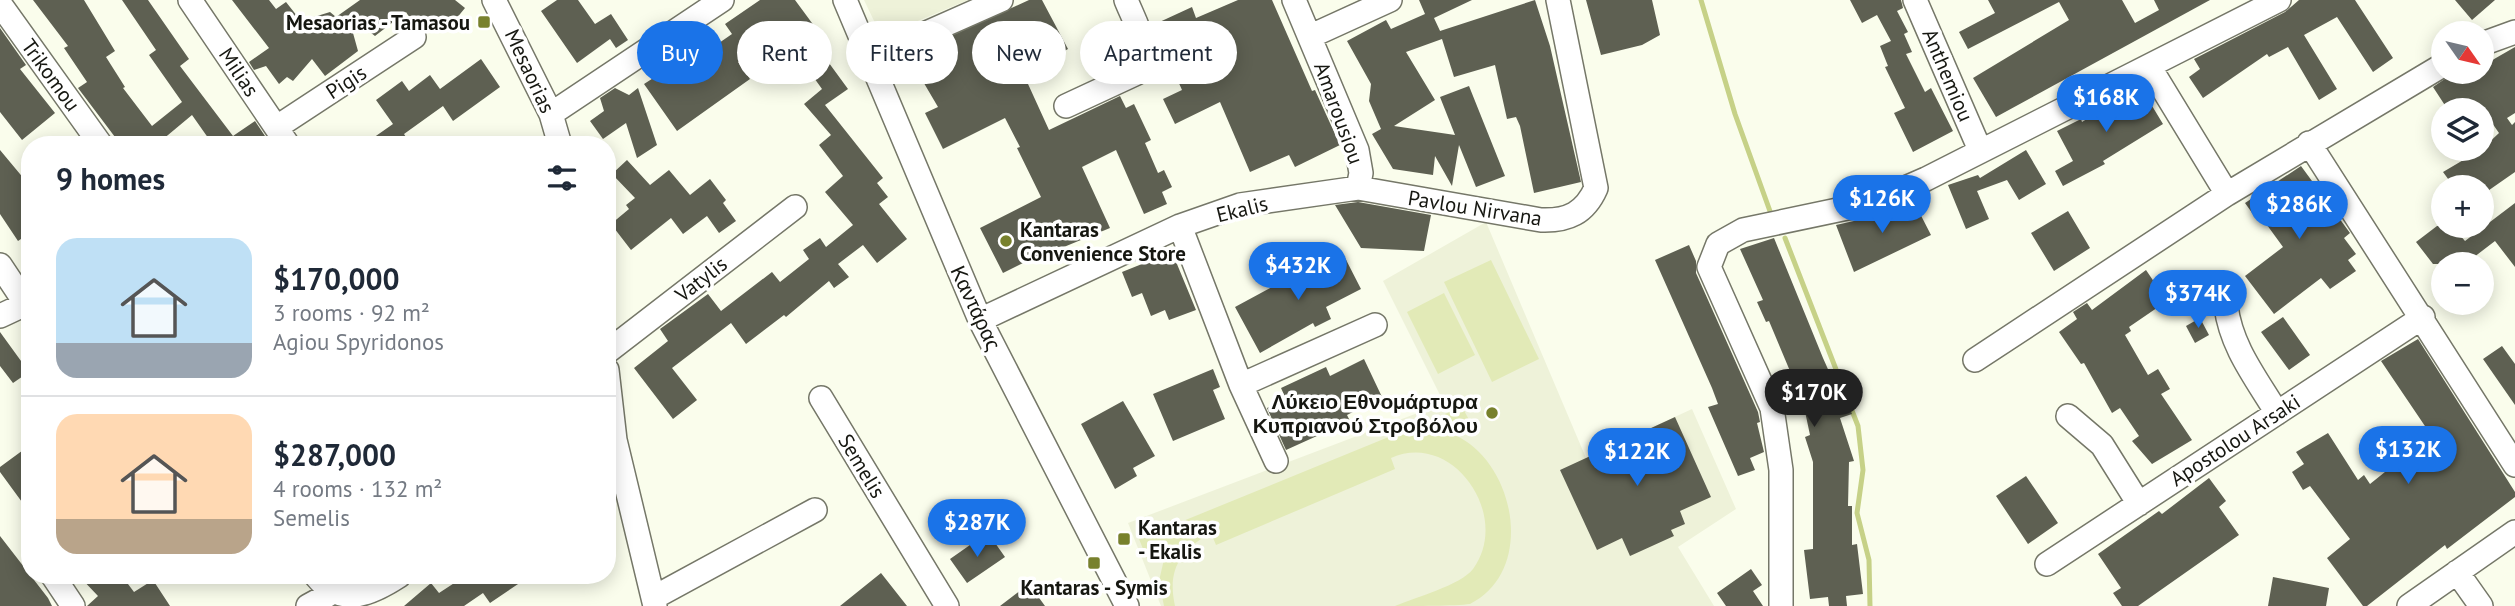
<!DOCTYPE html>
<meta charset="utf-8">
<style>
body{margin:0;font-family:"PT Sans",sans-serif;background:#f2f2f3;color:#1f2937;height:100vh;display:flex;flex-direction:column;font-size:26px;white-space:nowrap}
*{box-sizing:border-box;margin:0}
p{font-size:23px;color:#747a83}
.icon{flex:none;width:38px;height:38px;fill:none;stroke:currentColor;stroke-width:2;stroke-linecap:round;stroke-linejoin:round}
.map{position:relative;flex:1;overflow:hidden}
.drawer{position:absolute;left:21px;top:136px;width:595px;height:448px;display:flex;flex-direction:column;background:#fff;border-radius:28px;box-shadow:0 4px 18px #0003}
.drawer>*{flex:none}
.banner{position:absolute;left:637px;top:21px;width:665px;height:63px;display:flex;gap:14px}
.needle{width:46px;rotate:124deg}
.tools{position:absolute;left:2431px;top:21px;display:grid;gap:14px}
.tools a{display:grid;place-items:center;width:63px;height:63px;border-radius:50%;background:#fff;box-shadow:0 4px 18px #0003;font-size:35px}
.price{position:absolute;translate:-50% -60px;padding:0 16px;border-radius:24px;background:#1a73e8;color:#fff;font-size:23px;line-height:46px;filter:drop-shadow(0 2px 4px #0008)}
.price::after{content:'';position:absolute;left:50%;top:42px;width:21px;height:16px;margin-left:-10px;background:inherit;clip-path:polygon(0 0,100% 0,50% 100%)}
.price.selected{background:#222;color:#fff}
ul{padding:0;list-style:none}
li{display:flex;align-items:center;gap:21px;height:175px;padding:0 35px}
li+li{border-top:2px solid #e0e1e3}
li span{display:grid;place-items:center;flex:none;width:196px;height:140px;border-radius:21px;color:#555}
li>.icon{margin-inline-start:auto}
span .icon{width:84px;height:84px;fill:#fffc;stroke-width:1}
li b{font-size:30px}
h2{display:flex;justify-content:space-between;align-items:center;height:84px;padding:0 35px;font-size:30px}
.pill{padding:0 24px;border-radius:32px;background:#fff;box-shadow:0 4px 18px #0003;font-size:24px;line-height:63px}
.pill.selected{background:#1a73e8;color:#fff}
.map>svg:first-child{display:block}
.built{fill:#eef2d9}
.green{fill:#e2eab7}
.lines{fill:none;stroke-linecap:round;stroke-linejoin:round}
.stream{stroke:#c6d187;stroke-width:5}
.building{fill:#5e6052}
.minor-casing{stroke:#757768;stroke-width:26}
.minor{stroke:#fff;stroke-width:23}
.poi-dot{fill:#78812d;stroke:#fff;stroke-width:2.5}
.labels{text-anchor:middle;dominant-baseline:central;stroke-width:7;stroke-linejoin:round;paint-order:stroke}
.poi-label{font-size:21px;font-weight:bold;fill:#161711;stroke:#fff;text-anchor:end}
.street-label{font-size:21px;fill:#161711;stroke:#fff}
</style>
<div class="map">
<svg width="2515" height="606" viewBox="0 0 2515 606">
<rect width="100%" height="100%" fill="#fafdec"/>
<path class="built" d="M864 0H968L889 33 876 25Z
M1486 222 1586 458 1692 409 1736 509 1678 547 1714 606H1161L1128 523 1444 403 1383 281Z"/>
<path class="green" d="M1491 260 1539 359 1492 382 1444 282Z
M1444 293 1475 355 1438 374 1407 312Z
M1462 407 1472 425 1455 435C1516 463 1536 571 1470 604 1456 606 1413 606 1395 606 1414 598 1461 585 1473 569 1512 516 1453 430 1391 458L1395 469 1216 545 1211 533C1180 550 1167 570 1175 606H1164L1159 581 1165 555 1148 561 1139 539Z"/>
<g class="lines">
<path class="stream" d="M1701 0 1735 114 1771 214
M1785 238 1858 426 1863 470 1857 513 1869 560 1870 606"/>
</g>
<path class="building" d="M33 0H84L115 51 106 57 125 87 123 88 152 126 182 102 149 55 156 50 122 0H148L189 59 180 66 233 136 255 121 271 145H219L222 143 218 137 211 142 192 115 156 145H121L78 88 87 82 64 48 68 46Z
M232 0H269L276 9 286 2 301 21 330 12 336 17 360 0H455L465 8 451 25 442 18 426 30 413 23 406 12 375 36 348 15 358 51 325 76 312 59 293 81 287 77 279 84 266 66 254 70 249 62 269 48Z
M557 0H578L595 24 611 14 628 40 616 48 610 39 577 63 541 11Z
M760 0H795L826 42 818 48 848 89 825 105 883 178 877 183 888 197 879 204 907 239 877 263 863 245 838 264 849 277 834 288 829 281 786 317 784 315 746 344 731 323 672 368 697 400 673 419 634 368 668 341 660 329 708 294 721 311 772 272 780 282 809 259 803 250 820 238 826 247 853 225 825 192 843 176 819 145 831 135 804 104 822 89 802 61 794 67 774 39 738 62 750 79 677 131 644 84 658 75 667 79 732 34 725 24Z
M1029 0H1042L1068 49 1023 73 1049 130 1120 96 1126 108 1134 104 1151 140 1145 143 1158 173 1164 170 1172 187 1162 192 1167 204 1144 214 1116 150 1082 167 1110 228 1059 249 1057 246 1003 273 980 228 1041 197 1017 148 1020 147 1005 118 943 149 925 113 938 107 908 56Z
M1238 0H1272L1312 91 1315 90 1340 145 1295 167 1289 155 1250 172 1220 102 1175 124 1163 99 1182 90 1153 25 1192 7 1196 18Z
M1419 0H1472L1434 18 1441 33 1440 31 1535 0 1550 46 1581 182 1534 193 1520 126 1516 117 1507 119 1495 65 1454 77 1442 39 1406 52 1435 100 1394 126 1455 135 1440 97 1469 86 1505 176 1476 187 1459 145 1452 186 1435 156 1433 175 1393 169 1372 134 1381 129 1369 101 1371 84 1347 41 1386 20 1391 29 1425 14Z
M1586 0H1652L1660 35 1642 45 1601 55Z
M1850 0H1901L1903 8 1897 11 1908 32 1904 34 1912 52 1906 54 1925 92 1931 88 1953 131 1913 152 1894 113 1905 108 1885 67 1888 66 1880 46 1891 41 1877 15 1862 23Z
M1988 0H2122L2135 23 2159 10 2154 0H2210L1996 117 1973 78 2069 20 2059 2 1968 49 1959 32 1995 13Z
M2299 0H2355L2393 58 2373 72 2337 17 2304 35 2337 89 2319 100 2288 47 2269 57 2267 54 2203 98 2189 77 2200 69 2194 59 2285 12Z
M2455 0H2495L2472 20Z
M0 28 26 65 20 69 55 113 22 140 0 112Z
M2515 47V113L2507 118 2512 125 2515 122V172L2482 195V187H2454L2443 172 2482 149 2499 133 2483 110H2448L2433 87 2455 72H2482V66Z
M481 59 500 87 453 121 443 106 404 134 411 145H363L393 124 376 100 402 81 409 91 430 75 440 89Z
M2140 86 2163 124 2103 161 2105 164 2063 186 2055 171 2073 161 2057 131 2081 119 2082 122Z
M615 88 629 95 638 88 657 145 637 158 626 123 603 139 590 121 604 111 600 98Z
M0 150 30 186V233L18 241 0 214Z
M2026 150 2046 184 2019 200 2007 180 1977 191 1989 219 1966 229 1948 185 1978 175 1980 178Z
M627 160 650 185 669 170 690 195 710 179 726 200 723 203 736 221 719 233 707 216 683 234 671 218 631 250 611 224 629 209 626 205 635 198 612 174Z
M2301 166 2350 233 2344 238 2356 254 2348 260 2356 271 2330 289 2321 278 2274 314 2245 276 2283 247 2259 214 2255 217 2245 203Z
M1913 200 1931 235 1854 272 1836 225 1876 216Z
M1358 202 1431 215 1424 251 1361 248 1335 205Z
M2515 203V267L2495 241 2465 264H2433L2416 242 2437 226H2452L2465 241Z
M2068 211 2090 248 2054 271 2031 233Z
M1774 238 1823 358 1835 385 1840 383 1852 414 1840 418 1854 461 1849 462 1848 506H1852V545L1857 544 1863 594 1846 596 1847 606H1829L1828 597 1810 599 1804 550 1813 549V462L1805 437 1810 435 1803 402 1769 321 1766 322 1757 302 1763 300 1740 249Z
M1689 245 1696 261V273L1758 412 1760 422 1757 423 1764 452 1750 458 1755 470 1738 476 1708 407 1718 404 1712 388 1655 260Z
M1341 250 1361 289 1326 307 1331 319 1315 327 1313 323 1260 353 1235 307Z
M1172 252 1196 310 1169 320 1165 310 1151 316 1142 293 1132 297 1122 272Z
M2146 270 2167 301 2129 327 2131 331 2125 335 2148 375 2158 369 2170 389 2161 394 2192 440 2152 464 2132 441 2139 436 2120 408 2112 413 2084 363 2081 364 2059 332 2077 319 2073 312 2087 303 2092 310Z
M2283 317 2310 355 2289 370 2261 332Z
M2200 318 2209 335 2195 343 2186 326Z
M0 332 29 372 13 383 0 366Z
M2418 339 2515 492V497L2447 549 2445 545 2367 606H2363L2327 558 2350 539 2310 486 2303 490 2292 472 2304 464 2296 452 2328 433 2358 480 2364 475 2370 484 2431 435 2381 361Z
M2502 346 2515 364V405L2483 359Z
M1364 359 1382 397 1347 415 1350 421 1286 450 1267 408 1286 399 1281 388 1326 367 1330 376Z
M1213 369 1220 387 1213 390 1225 419 1173 441 1153 394Z
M1123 401 1155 456 1133 468 1137 476 1115 489 1081 424Z
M1675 417 1711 497 1680 511 1685 524 1671 530 1674 536 1630 556 1622 538 1597 550 1560 470Z
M30 445V513L0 472V467Z
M2026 476 2058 523 2028 544 1996 496Z
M2209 478 2226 501 2219 507 2239 535 2138 606H2122L2113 593 2121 588 2098 554 2159 511 2162 514Z
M0 536 48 598 52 606H0Z
M980 538 985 545 993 540 1005 557 967 583 950 559Z
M1751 569 1762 585 1753 591 1763 606H1726L1717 593Z
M881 573 907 606H840Z
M79 576H122L134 592 153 580 170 606H87L98 596Z
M465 576H530L490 603 483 593 464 606H404L431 583 439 593Z
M2273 577 2329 588 2326 606H2268Z
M1029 584 1045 606H1000Z"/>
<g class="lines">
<g class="minor-casing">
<path id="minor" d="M190 0 288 145
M494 0 551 114 560 145
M845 0 980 320 1127 606
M1294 0 1357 150 1361 173 1358 188
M1915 0 1980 150
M0 4 101 145
M1311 36 1390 0
M2482 44 2515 32
M870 58 1001 0
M2149 66 2227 194
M1066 106 1137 73C1153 50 1135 23 1126 0
M551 114 722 0
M277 127 414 37
M2309 143 2515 465
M1180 226 1241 385 1276 461
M0 265 26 304
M2226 306C2231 347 2256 378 2277 413
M0 316 30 302
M980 320 1180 226 1240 205 1358 188 1541 220C1568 221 1585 213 1596 188L1558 0
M607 352 795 207
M1975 360 2227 194 2443 65
M607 370 615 440 655 606
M1241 385 1375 325
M821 398 947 606
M2068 416 2102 445 2139 504
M2047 564 2423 317
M2457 572 2481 606
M53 576 73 606
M316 576C340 606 367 597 399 576
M653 598 815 510
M308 606 328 595
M1781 606V470L1772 408 1709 267 1718 244 1743 230 1871 203 1926 179 2279 0
M2409 606 2515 532"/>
</g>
<use href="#minor" class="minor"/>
</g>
<g class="poi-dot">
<rect x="477" y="15" width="14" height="14" rx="3.5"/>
<circle cx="1006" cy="241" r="7"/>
<circle cx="1492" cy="413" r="7"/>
<rect x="1117" y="532" width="14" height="14" rx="3.5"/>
<rect x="1087" y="556" width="14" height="14" rx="3.5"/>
</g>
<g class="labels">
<g class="poi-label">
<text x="470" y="22">Mesaorias - Tamasou</text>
<text x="1020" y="229" text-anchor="start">Kantaras<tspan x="1020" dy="24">Convenience Store</tspan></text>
<text x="1478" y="401">Λύκειο Εθνομάρτυρα<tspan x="1478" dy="24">Κυπριανού Στροβόλου</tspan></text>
<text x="1138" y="527" text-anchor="start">Kantaras<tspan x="1138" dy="24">- Ekalis</tspan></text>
<text x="1094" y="587" text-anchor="middle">Kantaras - Symis</text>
</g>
<g class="street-label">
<text transform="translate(530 71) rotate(65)">Mesaorias</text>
<text transform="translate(239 72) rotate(56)">Milias</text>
<text transform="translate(51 75) rotate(54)">Trikomou</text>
<text transform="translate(1948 75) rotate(67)">Anthemiou</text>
<text transform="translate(346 82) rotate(-33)">Pigis</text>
<text transform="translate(1339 113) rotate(70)">Amarousiou</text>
<text transform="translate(1475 208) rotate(9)">Pavlou Nirvana</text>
<text transform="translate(1242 209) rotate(-14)">Ekalis</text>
<text transform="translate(701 279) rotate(-38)">Vatylis</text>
<text transform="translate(976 308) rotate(65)">Καντάρας</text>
<text transform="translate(2235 440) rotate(-33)">Apostolou Arsaki</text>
<text transform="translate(862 466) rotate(59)">Semelis</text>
</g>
</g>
</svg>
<div class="tools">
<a><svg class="needle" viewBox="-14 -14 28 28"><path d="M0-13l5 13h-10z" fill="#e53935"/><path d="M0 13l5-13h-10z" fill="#747a83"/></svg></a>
<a><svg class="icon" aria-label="layers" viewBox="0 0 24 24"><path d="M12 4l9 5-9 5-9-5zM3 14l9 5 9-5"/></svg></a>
<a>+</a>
<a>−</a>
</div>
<b class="price" style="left:2106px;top:134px">$168K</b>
<b class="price" style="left:1882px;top:235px">$126K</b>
<b class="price" style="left:2299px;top:241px">$286K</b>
<b class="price" style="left:1298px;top:302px">$432K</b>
<b class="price" style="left:2198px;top:330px">$374K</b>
<b class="price selected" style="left:1814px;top:429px">$170K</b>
<b class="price" style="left:2408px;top:486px">$132K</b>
<b class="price" style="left:1637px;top:488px">$122K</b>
<b class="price" style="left:977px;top:559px">$287K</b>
<div class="banner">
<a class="pill selected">Buy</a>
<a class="pill">Rent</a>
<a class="pill">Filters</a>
<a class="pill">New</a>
<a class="pill">Apartment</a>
</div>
<section class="drawer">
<h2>9 homes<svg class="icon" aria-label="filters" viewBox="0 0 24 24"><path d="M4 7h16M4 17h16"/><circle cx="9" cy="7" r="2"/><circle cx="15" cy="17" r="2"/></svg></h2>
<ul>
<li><span style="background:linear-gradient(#bfe0f5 75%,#9aa5b1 0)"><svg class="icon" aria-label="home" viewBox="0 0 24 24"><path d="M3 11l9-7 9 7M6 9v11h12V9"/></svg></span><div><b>$170,000</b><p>3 rooms · 92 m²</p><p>Agiou Spyridonos</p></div></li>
<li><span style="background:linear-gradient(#ffd9b3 75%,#b9a48a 0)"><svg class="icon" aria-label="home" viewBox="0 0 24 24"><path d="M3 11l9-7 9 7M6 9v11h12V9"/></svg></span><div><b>$287,000</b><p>4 rooms · 132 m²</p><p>Semelis</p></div></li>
</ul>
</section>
</div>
